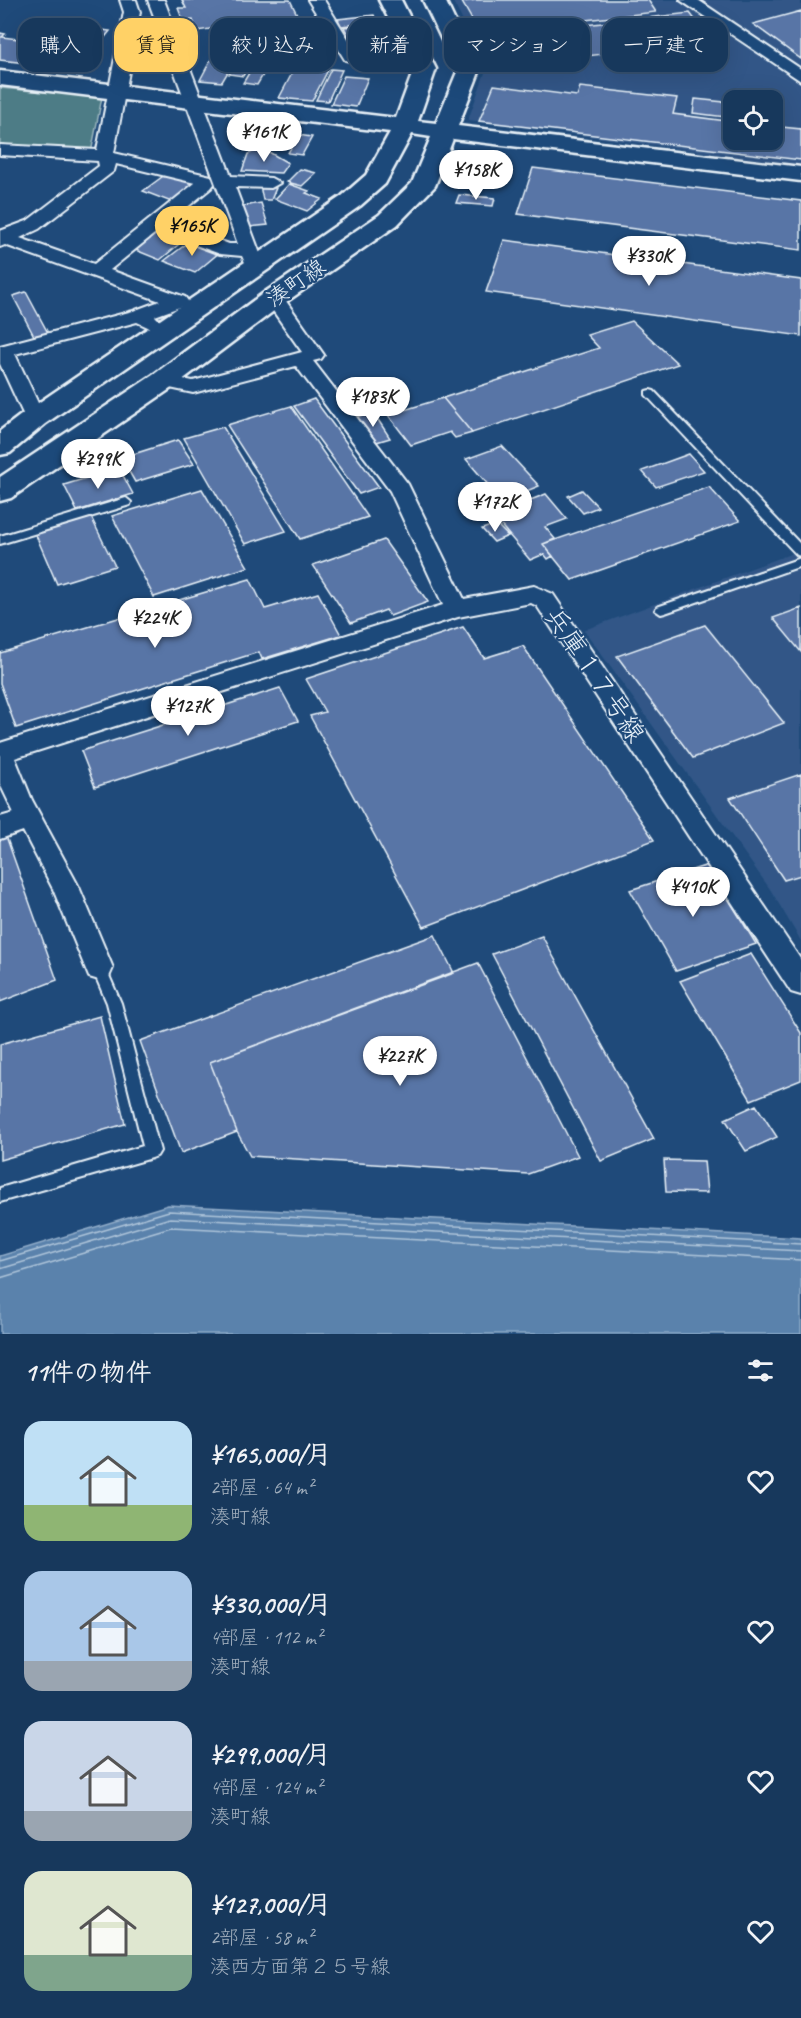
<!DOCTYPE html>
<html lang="ja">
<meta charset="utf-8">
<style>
body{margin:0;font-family:Caveat,"Klee One",sans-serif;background:#203f62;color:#f1f3f6;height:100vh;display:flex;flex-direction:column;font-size:22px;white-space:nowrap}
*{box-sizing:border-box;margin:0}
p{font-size:20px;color:#9eacbb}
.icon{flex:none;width:33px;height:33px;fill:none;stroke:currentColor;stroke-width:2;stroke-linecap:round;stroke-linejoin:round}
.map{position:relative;height:1334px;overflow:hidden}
.sheet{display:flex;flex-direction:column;background:#17385c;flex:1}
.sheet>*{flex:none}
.guide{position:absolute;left:18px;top:18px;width:765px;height:54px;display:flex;gap:12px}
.fabs{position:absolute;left:723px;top:90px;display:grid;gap:12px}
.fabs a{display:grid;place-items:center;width:60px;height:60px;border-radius:12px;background:#17385c;box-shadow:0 6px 24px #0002,0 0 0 2px #365272;font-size:30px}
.price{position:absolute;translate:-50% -51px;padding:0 14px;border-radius:21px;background:#fff;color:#222;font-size:20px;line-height:39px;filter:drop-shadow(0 2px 3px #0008)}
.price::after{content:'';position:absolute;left:50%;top:36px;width:18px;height:14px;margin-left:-9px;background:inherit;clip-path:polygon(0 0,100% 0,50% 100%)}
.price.current{background:#ffd166;color:#111}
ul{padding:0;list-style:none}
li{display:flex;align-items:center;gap:18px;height:150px;padding:0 24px}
li span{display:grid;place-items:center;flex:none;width:168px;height:120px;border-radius:18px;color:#555}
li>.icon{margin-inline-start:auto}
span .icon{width:72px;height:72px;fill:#fffc;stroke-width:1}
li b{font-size:26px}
h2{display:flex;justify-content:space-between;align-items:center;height:72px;padding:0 24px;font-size:26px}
.pill{padding:0 21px;border-radius:18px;background:#17385c;box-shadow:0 6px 24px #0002,0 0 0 2px #365272;font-size:21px;line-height:54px}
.pill.current{background:#ffd166;color:#111}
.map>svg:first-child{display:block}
.built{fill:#305787;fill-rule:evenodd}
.green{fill:#4e7c86;stroke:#9bb6bf;stroke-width:1.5}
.water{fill:#5a82ac;stroke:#93aeca;stroke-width:1.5}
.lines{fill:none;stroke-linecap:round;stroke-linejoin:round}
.shore{stroke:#afc5da;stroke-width:1.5}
.building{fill:#5975a6;stroke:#e8f1f8;stroke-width:1.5}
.lane-casing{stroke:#e8f1f8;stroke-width:4}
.street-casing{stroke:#e8f1f8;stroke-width:4}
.secondary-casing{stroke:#e8f1f8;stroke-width:5}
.lane{fill:#1f4a7a;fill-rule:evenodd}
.street{fill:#1f4a7a;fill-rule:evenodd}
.secondary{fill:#1f4a7a;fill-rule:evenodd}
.labels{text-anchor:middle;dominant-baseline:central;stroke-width:4.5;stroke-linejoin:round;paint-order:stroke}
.far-street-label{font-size:22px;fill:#e8f1f8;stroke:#1f4a7a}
.street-label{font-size:26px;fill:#e8f1f8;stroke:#1f4a7a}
</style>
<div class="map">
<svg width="801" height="1334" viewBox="0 0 801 1334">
<rect width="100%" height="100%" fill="#1f4a7a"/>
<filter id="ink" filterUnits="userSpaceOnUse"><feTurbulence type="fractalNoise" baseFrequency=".0167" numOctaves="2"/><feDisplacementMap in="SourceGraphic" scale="12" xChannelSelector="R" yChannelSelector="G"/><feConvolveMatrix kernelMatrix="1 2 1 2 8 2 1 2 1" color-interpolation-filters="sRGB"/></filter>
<g filter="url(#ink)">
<path class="built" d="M452 0H801V165L468 120 487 67ZM734 100H772V140H734Z
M801 550V941L770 889 584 630Z"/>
<path class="green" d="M0 88 102 97 91 153 0 144Z"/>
<path class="water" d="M168 1205 801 1238V1334H0V1256Z"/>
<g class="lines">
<path class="shore" d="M0 1261 169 1211 801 1244
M0 1269 170 1218 801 1251
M0 1278 171 1227 801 1260"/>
</g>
<path class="building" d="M182 0H290L308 37H304L306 41 282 45 280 41 269 42 263 27 225 32 223 27 197 31 193 20 183 21 178 8H186Z
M476 0H648L656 12 479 32 462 2Z
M801 11V59L753 24Z
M690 13 711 41 504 66 488 36Z
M374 15 377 22 341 26 338 19Z
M378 23 383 34 349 37 344 27Z
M72 26 110 31 93 52 73 50 66 59 76 60 70 68 0 60V33L5 34 2 37 58 44Z
M383 35 392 53 358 54 351 39Z
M216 50 239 53 222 82 200 80Z
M242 52 256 54 243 76 229 74Z
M259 56 273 58 257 85 243 83Z
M297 64 329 68 312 101 279 98Z
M331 69 342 70 328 101 316 100Z
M344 76 368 78 356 107 331 104Z
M494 85 577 96 580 87 677 98 673 114 734 122V140H772V126L801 129V160L479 121Z
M695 99 734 103V118L693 113Z
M772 107 779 108 778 122H772Z
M298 135 312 137 302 155 288 153Z
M262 148 288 163 281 173 242 171 248 154Z
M475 152 490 154 483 170 469 168Z
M533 168 801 201V250L518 214Z
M300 169 316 173 302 186 287 182Z
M166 174 197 185 174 203 143 191Z
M289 184 309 191 306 193 322 199 307 211 275 199Z
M260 186 276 188 271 200H263Z
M459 195 495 198 493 206 456 203Z
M261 203 268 225 249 227 243 206Z
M158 230 184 240 160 260 133 249Z
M504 240 801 280V336L486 292Z
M190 241 220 252 195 273 164 261Z
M26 292 48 333 34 336 13 296Z
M632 321 678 364 472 433 443 398 599 348 587 335Z
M443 398 472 433 455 438 450 432 411 445 388 415Z
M314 399 379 487 359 494 294 406Z
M291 406 368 517 300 539 227 425Z
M373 412 390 438 373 443 356 417Z
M223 427 286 531 245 544 184 438Z
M178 440 194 464 135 482 121 458Z
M502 446 539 486 502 501 466 459Z
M689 454 704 471 656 487 642 471Z
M119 468 133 494 77 511 64 485Z
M709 487 740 521 572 580 543 544Z
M202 489 248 567 154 597 112 516Z
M582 490 598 507 583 513 568 496Z
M546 494 567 519 545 527 555 539 543 544 553 556 548 559 544 554 530 560 499 523 527 512 520 504Z
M91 517 115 566 57 584 35 533Z
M496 524 508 536 494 542 482 529Z
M384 540 428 602 390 616 386 610 351 623 313 565Z
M250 579 265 609 318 593 341 635 262 659 259 652 16 728 0 683V653Z
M801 608V652L773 618Z
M705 625 784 723 693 758 617 656Z
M463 627 484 658 523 646 654 840 424 927 310 716 325 712 306 679Z
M280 688 298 721 95 787 81 751Z
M801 774V875L784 880 730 798Z
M6 836 57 980 0 1002V838Z
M708 865 756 944 676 971 630 890Z
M435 935 454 973 210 1062 237 1132 181 1153 140 1041Z
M542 936 654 1139 601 1161 492 954Z
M751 954 801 1033V1080L751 1100 680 981Z
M478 963 578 1156 528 1174 250 1156 237 1132 210 1062Z
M100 1016 125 1124 0 1160V1044Z
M756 1105 777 1137 746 1151 725 1119Z
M664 1160 704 1161 707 1193 666 1192Z"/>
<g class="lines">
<g class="lane-casing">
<path id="lane" d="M650 390 654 391 801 545V556L797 555 646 395V391Z
M126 498 131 502 130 505 0 544V536Z
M801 558V566L665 613 661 614 655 610 657 607Z
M99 962 104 964 121 1003 160 1151 157 1156 152 1158 0 1202V1188L143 1146 107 1003 92 968 94 964Z"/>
</g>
<g class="street-casing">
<path id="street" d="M120 0H136L140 12 114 153 211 176 214 184 211 188 169 222 229 244H238L148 0H164L231 176 271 178 280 183 271 188 235 187 265 267 263 271H249L242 256 220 254 158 231 110 270 185 297 188 301 185 305 155 316 162 323 159 327 152 329 137 322 15 354 45 418 42 423H28L25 418 0 364V346L133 311 160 301 5 245 0 247V231L27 221 99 166 98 161 0 155V145L97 150 124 12ZM116 164 195 183 94 264 20 238 39 229 114 171Z
M308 0H324L357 53 425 64 433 69 425 74 345 60Z
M680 0H698L801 69V81Z
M274 292 281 294 324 355 321 359 313 361 408 484 464 599 534 586 553 594 801 960V995L791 992 537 606 531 603 458 617 15 758 32 800 79 887 113 968 109 977 99 980 89 977 53 889 23 831 0 839V817L14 813 0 784V743L443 605 390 491 296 366 193 393 156 385 153 381 156 377 163 375 193 381 302 352 264 298Z"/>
</g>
<g class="secondary-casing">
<path id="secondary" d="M379 0H401L436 69 418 121 436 123 457 72 423 0H445L479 72 458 126 801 167V181L453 139 435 186 397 225 283 304 173 387 11 498 0 501V477L153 375 265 292 379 215 412 183 431 137 412 134 385 184 360 206 45 424 10 453 0 455V431L25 412 342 196 366 175 390 132 0 85V71L396 118 414 69Z"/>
</g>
<use href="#lane" class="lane"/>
<use href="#street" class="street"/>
<use href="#secondary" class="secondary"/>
</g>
</g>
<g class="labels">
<g class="far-street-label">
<text transform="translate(296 283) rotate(-35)">湊町線</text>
</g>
<g class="street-label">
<text transform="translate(595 675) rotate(56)">兵庫１７号線</text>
</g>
</g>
</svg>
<div class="fabs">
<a><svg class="icon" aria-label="locate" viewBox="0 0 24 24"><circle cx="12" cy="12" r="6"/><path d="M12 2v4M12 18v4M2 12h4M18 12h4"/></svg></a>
</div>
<b class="price" style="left:264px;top:163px">¥161K</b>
<b class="price" style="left:476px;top:201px">¥158K</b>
<b class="price current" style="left:192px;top:257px">¥165K</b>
<b class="price" style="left:649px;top:287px">¥330K</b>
<b class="price" style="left:373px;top:428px">¥183K</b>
<b class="price" style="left:98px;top:490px">¥299K</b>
<b class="price" style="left:495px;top:533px">¥172K</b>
<b class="price" style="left:155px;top:649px">¥224K</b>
<b class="price" style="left:188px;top:737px">¥127K</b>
<b class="price" style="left:693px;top:918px">¥410K</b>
<b class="price" style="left:400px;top:1087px">¥227K</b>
<div class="guide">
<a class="pill">購入</a>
<a class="pill current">賃貸</a>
<a class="pill">絞り込み</a>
<a class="pill">新着</a>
<a class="pill">マンション</a>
<a class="pill">一戸建て</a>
</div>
</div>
<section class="sheet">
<h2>11件の物件<svg class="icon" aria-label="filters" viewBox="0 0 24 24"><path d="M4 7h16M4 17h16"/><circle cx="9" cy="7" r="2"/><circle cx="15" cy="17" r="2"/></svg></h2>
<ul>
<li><span style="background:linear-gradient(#bfe0f5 70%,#8fb573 0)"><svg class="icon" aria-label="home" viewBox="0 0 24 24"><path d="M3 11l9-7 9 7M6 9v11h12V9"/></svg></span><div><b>¥165,000/月</b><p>2部屋 · 64 m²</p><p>湊町線</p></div><svg class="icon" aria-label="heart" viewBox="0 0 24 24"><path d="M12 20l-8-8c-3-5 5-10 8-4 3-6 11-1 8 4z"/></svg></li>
<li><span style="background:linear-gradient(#a9c7e8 75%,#9aa5b1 0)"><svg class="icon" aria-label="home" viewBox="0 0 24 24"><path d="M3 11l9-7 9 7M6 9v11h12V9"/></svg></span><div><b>¥330,000/月</b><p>4部屋 · 112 m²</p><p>湊町線</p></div><svg class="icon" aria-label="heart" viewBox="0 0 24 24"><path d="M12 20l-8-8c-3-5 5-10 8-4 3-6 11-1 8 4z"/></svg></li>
<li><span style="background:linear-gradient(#c9d6e8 75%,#9aa5b1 0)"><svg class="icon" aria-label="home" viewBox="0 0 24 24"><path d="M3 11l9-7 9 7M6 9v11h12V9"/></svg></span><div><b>¥299,000/月</b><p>4部屋 · 124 m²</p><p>湊町線</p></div><svg class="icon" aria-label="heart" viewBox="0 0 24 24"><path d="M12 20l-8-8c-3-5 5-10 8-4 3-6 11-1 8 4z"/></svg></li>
<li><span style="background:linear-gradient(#dfe7d0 70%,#7fa58c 0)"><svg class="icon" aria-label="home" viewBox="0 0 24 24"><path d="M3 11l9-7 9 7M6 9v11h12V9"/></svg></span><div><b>¥127,000/月</b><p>2部屋 · 58 m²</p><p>湊西方面第２５号線</p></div><svg class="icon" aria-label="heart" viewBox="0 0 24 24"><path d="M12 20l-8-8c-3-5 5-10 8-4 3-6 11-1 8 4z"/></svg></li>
</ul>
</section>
